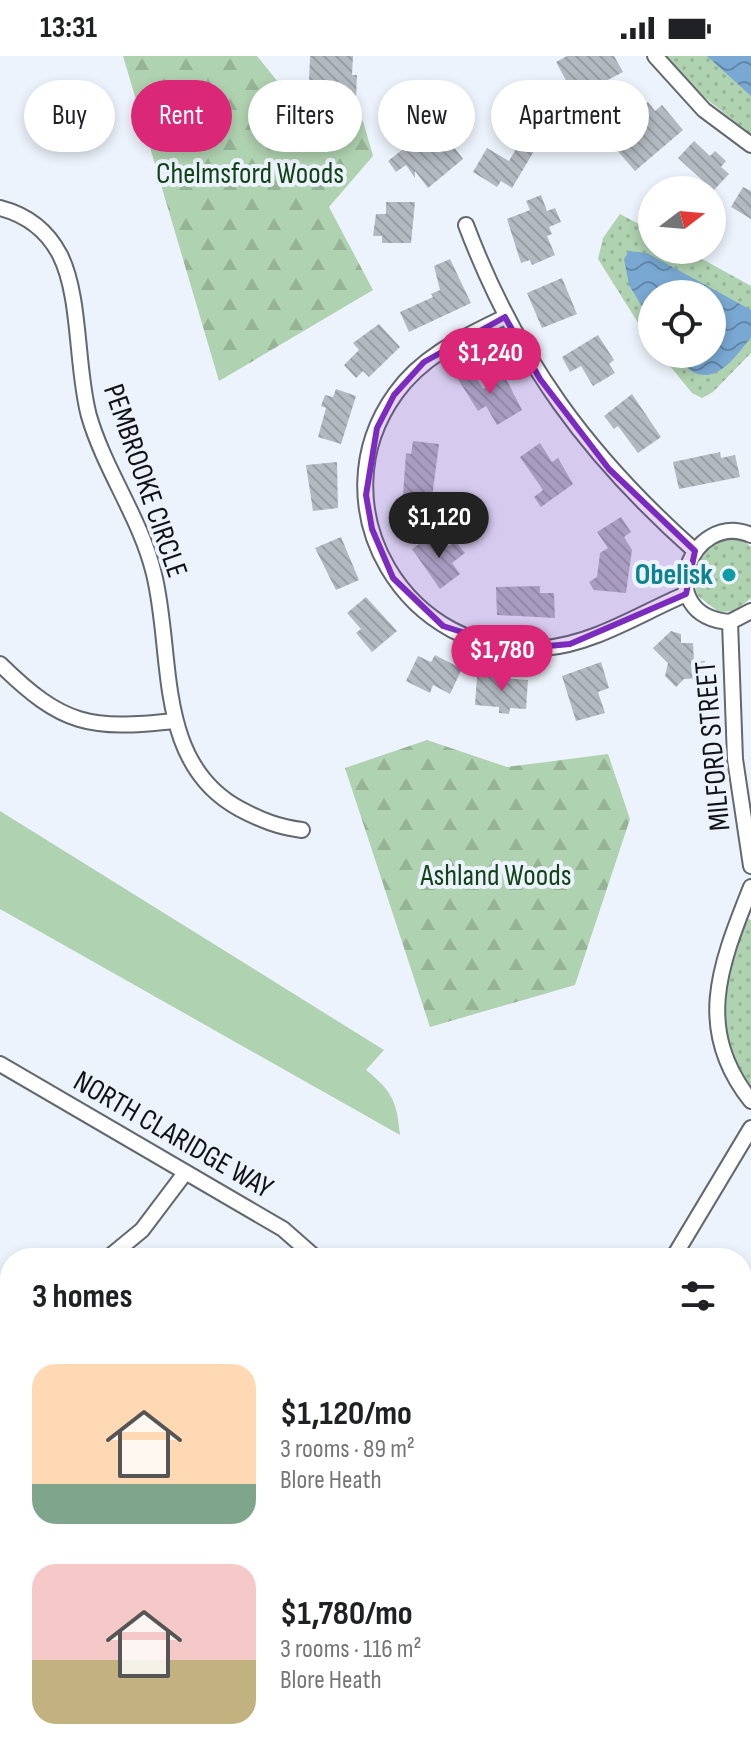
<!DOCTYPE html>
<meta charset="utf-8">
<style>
body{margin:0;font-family:"Sofia Sans Condensed",sans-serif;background:#f6f6f6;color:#202124;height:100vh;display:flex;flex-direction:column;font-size:30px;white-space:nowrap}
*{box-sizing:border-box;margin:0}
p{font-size:26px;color:#757577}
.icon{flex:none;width:44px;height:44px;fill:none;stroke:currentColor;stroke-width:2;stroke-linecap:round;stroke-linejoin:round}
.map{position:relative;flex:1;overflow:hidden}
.panel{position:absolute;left:0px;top:1192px;width:752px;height:514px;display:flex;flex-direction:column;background:#fff;border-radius:32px 32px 0 0;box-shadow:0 4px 12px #0003}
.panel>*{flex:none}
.hud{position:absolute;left:24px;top:24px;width:704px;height:72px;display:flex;gap:16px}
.needle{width:52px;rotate:74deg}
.buttons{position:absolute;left:638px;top:120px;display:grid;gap:16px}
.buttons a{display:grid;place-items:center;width:88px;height:88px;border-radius:50%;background:#fff;box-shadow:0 4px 12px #0003;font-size:40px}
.price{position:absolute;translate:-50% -68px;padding:0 18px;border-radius:28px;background:#db2777;color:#fff;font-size:26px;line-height:52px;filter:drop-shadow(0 2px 4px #0008)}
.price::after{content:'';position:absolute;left:50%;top:48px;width:24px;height:18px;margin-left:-12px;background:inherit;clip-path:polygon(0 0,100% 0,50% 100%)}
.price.on{background:#222;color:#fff}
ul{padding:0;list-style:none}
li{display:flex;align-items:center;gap:24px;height:200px;padding:0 32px}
li span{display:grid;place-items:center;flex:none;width:224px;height:160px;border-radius:24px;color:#555}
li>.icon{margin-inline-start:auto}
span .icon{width:96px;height:96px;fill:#fffc;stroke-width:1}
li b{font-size:34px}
h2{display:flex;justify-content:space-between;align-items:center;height:96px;padding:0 32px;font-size:34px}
.chip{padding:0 28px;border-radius:36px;background:#fff;box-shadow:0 4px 12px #0003;font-size:28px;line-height:72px}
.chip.on{background:#db2777;color:#fff}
.status{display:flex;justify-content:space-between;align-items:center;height:56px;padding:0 40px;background:#fff;direction:ltr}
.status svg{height:22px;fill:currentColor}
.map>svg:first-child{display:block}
.grass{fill:#afd2b0}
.forest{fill:url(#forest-firs)}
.park{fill:url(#park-dots)}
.water{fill:url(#water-waves)}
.building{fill:url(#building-back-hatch)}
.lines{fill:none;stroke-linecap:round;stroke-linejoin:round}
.street-casing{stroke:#63686f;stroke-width:18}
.street{stroke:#fff;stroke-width:14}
.marked{fill:#7b2cbf;fill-opacity:0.2;stroke:#7b2cbf;stroke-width:6;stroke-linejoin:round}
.culture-dot{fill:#0f9aa8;stroke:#edf3fc;stroke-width:3}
.labels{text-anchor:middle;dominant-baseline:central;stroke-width:8;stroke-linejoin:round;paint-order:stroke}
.park-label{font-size:30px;fill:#124318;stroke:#edf3fc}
.street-label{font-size:30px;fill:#101215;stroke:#edf3fc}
.culture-label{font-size:30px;font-weight:bold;fill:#0d838f;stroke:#edf3fc;text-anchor:end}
</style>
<div class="status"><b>13:31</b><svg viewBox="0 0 49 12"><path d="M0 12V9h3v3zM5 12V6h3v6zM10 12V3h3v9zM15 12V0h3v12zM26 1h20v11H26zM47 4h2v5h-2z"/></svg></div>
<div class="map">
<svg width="751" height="1705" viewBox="0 0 751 1705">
<defs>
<pattern id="forest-firs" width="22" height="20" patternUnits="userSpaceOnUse" patternTransform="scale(2)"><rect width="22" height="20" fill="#afd2b0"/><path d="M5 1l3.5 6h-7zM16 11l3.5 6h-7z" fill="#96b396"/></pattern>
<pattern id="park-dots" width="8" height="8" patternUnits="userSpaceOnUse" patternTransform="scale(2)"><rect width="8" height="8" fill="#afd2b0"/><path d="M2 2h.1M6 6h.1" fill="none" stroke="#96b396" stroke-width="1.8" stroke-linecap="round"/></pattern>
<pattern id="water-waves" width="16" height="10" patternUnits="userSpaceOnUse" patternTransform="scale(2)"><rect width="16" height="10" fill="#79a8d2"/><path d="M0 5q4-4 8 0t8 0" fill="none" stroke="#6287a9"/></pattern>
<pattern id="building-back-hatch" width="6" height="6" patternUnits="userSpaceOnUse" patternTransform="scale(2)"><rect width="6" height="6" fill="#b3b9c1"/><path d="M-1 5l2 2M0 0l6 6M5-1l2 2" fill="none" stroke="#999ea5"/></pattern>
</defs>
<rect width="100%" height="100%" fill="#edf3fc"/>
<path class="grass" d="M0 755 384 994 366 1014C392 1035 397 1045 400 1079L0 853Z"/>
<path class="forest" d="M123 0H257L291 42 363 65 373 100 329 151 373 234 219 325Z
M427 684 507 711 608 698 630 763 575 929 430 971 345 712Z"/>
<path class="park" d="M666 0H751V79L703 40Z
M620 158 652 175V194H686L751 230V297L713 336 702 342 692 337 660 298H712V238H652V289L598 203 603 182Z
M729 482 743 484 751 491V542L735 555 719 556 698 540C687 513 704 491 729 482Z
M749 863 751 864V1033C711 976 722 928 742 867Z"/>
<path class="water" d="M707 0H751V40Z
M629 195 647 197 751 254V281C727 313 705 339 674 298H712V238H652V267L629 229 624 203Z
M10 1685V1696H160L162 1705H0V1690Z"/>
<path class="building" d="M310 0H353L352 19H357L356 43H338L339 26 309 25Z
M567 0H614L623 16 598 29 602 38 580 50 556 6Z
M648 46 655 55 662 49 683 74 635 115 616 93 640 72 636 67 640 63 635 56Z
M442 75 463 103 428 132 415 115V122L406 109 396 116 388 105 412 86 417 93Z
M526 76 540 85 512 132 501 125 497 131 473 116 487 92 509 105Z
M694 85 710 100 715 95 726 105 721 111 729 118 714 134H695L703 125 678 102Z
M743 131 751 135V163L731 151Z
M541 139 547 155 555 152 561 166 549 171 552 178 547 180 555 199 532 209 530 204 521 207 507 163 530 154 526 145Z
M386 146H415L411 187H382V180H373L376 158H386Z
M450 203 471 247 409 276 400 256 433 241 431 238 440 234 434 210Z
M562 222 577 258 542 272 527 237Z
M379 268 400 291 369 321 363 315 356 322 344 309 359 294 353 287Z
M598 279 614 304 609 308 615 317 593 330 581 310 570 316 562 301Z
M468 309 483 333 505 321 522 354 497 369 486 350 478 355 454 317Z
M336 333 356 340 341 388 318 381 326 352 321 350 325 339 333 341Z
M632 338 661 381 638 397 618 370 614 373 604 360Z
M413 385 439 388 432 442 403 439 406 397 411 398Z
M540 387 552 406 558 402 573 428 541 451 534 441 543 434 520 401Z
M720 396 721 402 735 399 740 421 679 433 673 406Z
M337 406 338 452 313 455 306 409Z
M621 461 631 476 624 481 632 494 626 537 594 534 589 526 597 521 600 497 608 492 597 476Z
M341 481 359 524 336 534 315 492Z
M429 481 436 489 444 483 449 490 455 485 465 497 452 507 460 518 440 533 412 493Z
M540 530V537H554L555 562 497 559 496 531Z
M366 541 397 575 372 596 356 577 361 573 347 557Z
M671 575 681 578V587H693L694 606 705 605V622L684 623 676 631 665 620 668 607 653 592Z
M435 599 462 613 450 638 433 629 430 637 406 625 418 600 431 606Z
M601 606 609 632 598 636 605 657 576 665 562 620Z
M477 620 528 624 526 653 510 652 509 658 499 657V651L475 649Z"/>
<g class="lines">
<g class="street-casing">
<path id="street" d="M655 0 704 54 751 89
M0 152C27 159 47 174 60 199 81 240 76 313 89 360 105 415 141 463 154 518 174 599 154 707 240 753 261 764 278 771 302 774
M466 169C517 304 588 400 695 495
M505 261C465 281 423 299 396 337 314 450 407 605 544 592 594 588 641 557 686 538
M751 479C691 453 650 560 730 566L751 555
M730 566 735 703 751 810
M0 608C63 670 90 674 175 665
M751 831C721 907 693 972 751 1045
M0 1008 283 1173 316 1202
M108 1202 142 1174 185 1117
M673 1202 751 1072
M0 1235H10
M0 1278 10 1280
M0 1567 10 1558
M299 1696 302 1705"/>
</g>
<use href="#street" class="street"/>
</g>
<path class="marked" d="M505 261 540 323 609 413 695 495 686 538 570 588 515 593 443 570 393 522 372 473 366 439 377 372 394 339 424 306Z"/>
<circle class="culture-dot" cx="729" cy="519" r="8"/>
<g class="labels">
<g class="park-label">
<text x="250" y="118">Chelmsford Woods</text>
<text x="496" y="820">Ashland Woods</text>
</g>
<g class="street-label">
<text transform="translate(145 425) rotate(71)">PEMBROOKE CIRCLE</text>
<text transform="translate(713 690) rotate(-95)">MILFORD STREET</text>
<text transform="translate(173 1079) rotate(30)">NORTH CLARIDGE WAY</text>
</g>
<g class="culture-label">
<text x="713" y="519">Obelisk</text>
</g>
</g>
</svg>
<div class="buttons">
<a><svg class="needle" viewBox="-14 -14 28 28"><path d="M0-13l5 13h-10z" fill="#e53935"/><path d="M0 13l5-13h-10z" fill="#757577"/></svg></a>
<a><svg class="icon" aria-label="locate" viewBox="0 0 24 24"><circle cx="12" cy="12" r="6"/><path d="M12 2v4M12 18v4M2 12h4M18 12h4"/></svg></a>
</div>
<b class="price" style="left:490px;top:340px">$1,240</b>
<b class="price on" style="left:439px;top:504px">$1,120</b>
<b class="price" style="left:502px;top:637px">$1,780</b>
<div class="hud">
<a class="chip">Buy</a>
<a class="chip on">Rent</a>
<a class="chip">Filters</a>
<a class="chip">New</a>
<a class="chip">Apartment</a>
</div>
<section class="panel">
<h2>3 homes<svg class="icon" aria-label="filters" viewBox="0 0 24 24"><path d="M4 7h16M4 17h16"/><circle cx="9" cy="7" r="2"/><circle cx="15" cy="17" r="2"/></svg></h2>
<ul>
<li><span style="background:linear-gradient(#ffd9b3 75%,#7fa58c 0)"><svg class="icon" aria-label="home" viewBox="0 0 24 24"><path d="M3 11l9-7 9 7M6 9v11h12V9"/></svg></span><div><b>$1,120/mo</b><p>3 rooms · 89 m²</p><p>Blore Heath</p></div></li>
<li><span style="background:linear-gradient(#f6c9c9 60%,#c2b280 0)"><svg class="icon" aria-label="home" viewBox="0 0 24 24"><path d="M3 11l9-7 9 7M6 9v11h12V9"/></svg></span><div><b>$1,780/mo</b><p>3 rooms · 116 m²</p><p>Blore Heath</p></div></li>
</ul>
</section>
</div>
